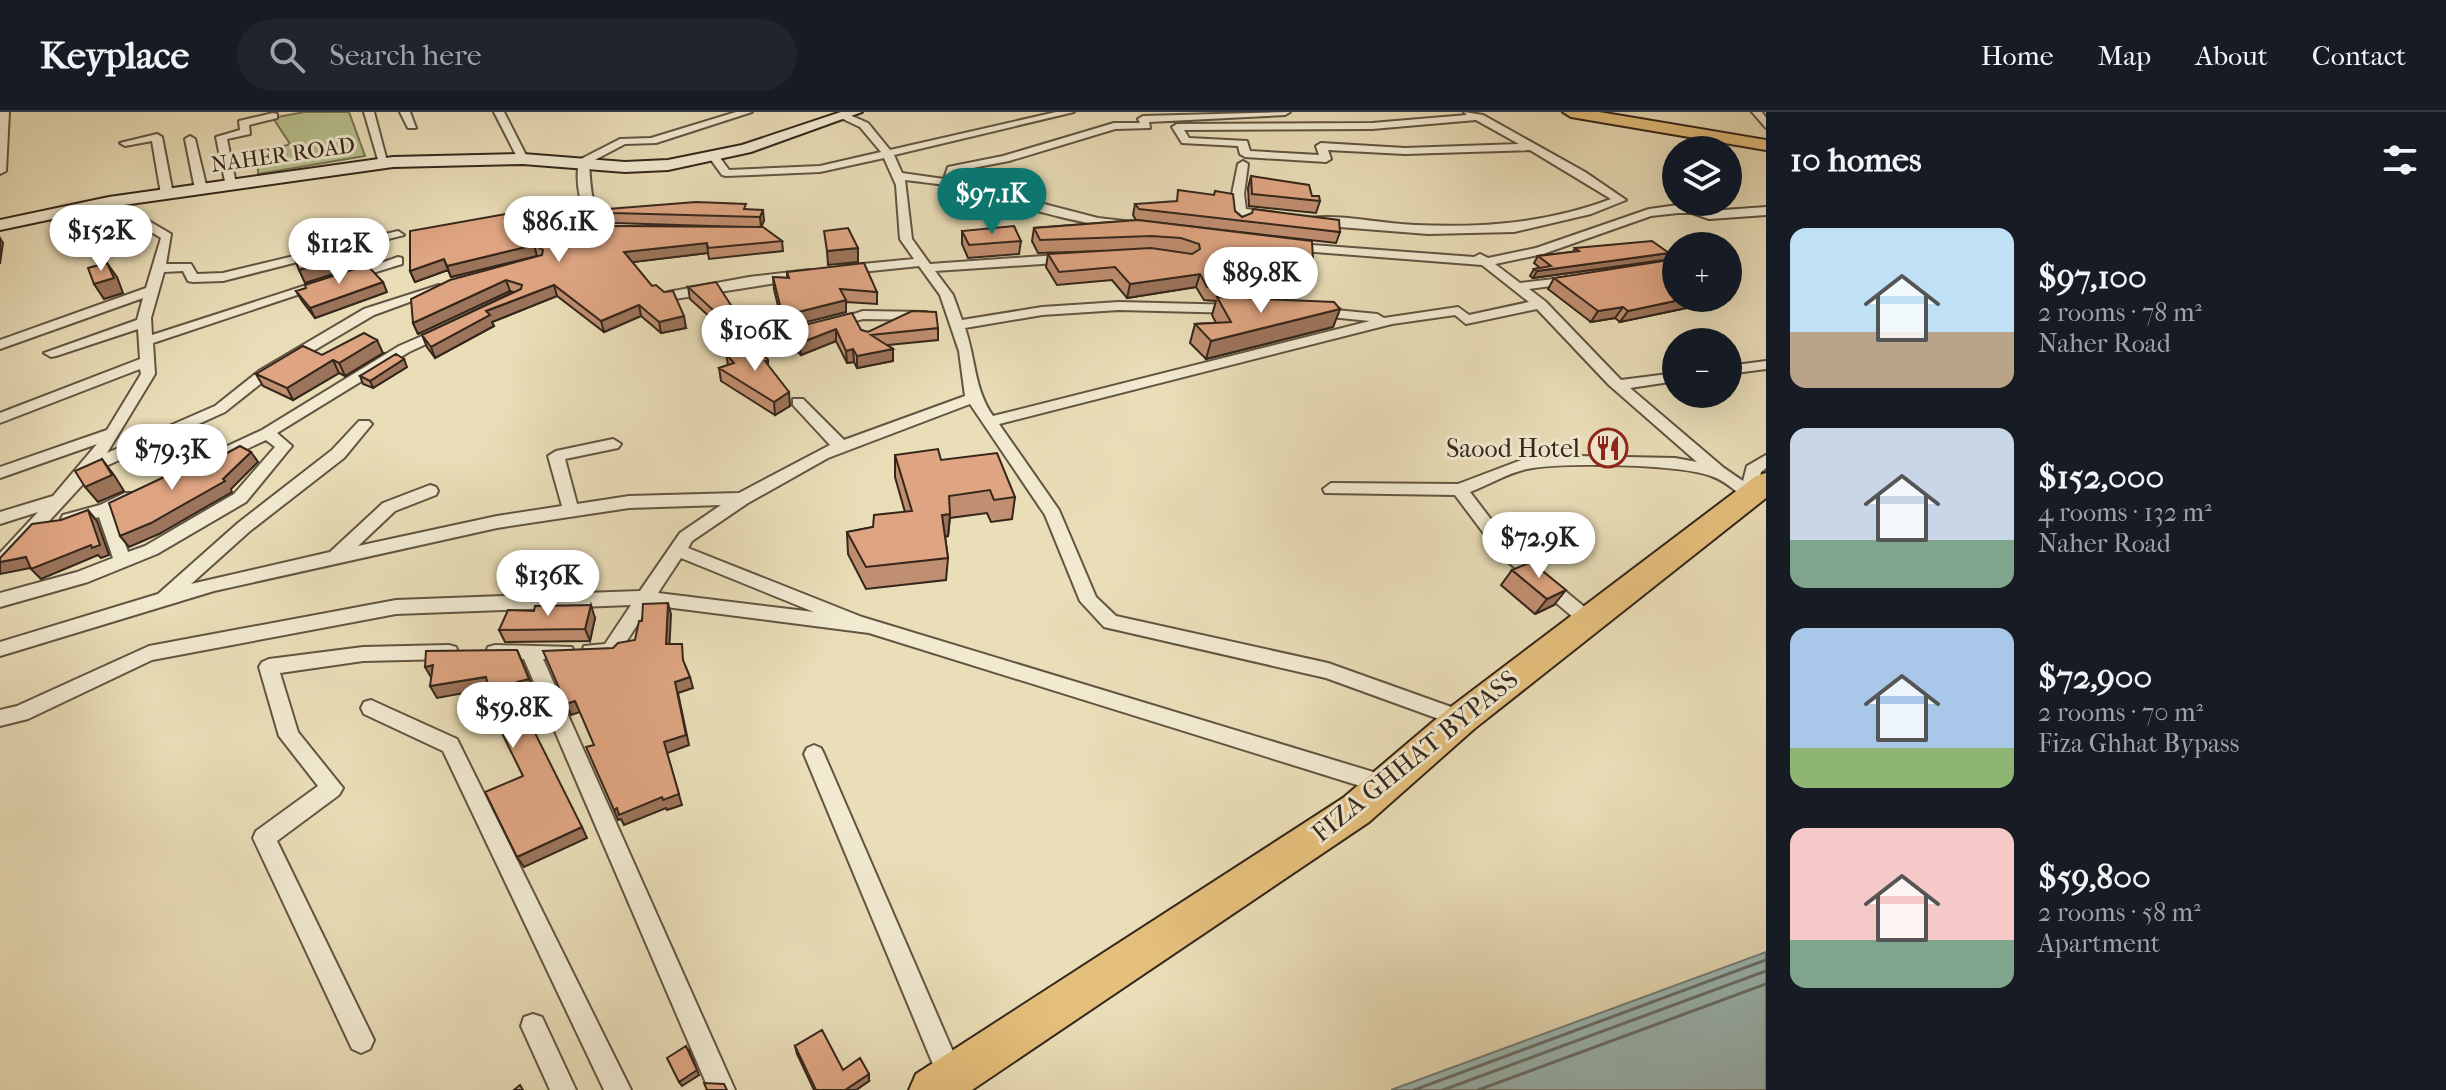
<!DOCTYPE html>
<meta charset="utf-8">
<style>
body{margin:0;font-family:"IM FELL French Canon",serif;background:#20242c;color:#f1f3f6;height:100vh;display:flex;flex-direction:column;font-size:30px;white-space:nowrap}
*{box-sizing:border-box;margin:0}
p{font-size:26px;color:#9ea1a6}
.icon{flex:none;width:44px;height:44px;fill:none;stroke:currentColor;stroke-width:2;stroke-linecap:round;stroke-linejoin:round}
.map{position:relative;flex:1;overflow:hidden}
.side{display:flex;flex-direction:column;background:#171b24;width:680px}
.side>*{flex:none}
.controls{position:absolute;left:1662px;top:24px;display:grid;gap:16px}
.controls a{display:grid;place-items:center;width:80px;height:80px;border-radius:50%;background:#171b24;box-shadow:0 8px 32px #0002;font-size:40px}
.price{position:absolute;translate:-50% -68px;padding:0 18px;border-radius:28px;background:#fff;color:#222;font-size:26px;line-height:52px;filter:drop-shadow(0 2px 4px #0008)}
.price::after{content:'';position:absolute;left:50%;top:48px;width:24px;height:18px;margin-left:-12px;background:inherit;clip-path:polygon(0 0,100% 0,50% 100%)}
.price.current{background:#0f766e;color:#fff}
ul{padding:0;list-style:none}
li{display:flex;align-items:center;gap:24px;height:200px;padding:0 24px}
li span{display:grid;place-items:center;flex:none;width:224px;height:160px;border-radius:16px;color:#555}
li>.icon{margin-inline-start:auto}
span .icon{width:96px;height:96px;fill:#fffc;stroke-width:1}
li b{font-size:34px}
h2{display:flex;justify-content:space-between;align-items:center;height:96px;padding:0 24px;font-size:34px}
header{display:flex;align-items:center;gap:48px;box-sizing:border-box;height:112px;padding:0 40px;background:#171b24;border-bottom:2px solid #363941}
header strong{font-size:38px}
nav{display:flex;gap:44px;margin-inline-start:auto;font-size:28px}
.search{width:560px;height:72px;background:#20242c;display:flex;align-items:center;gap:20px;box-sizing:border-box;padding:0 28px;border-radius:44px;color:#9ea1a6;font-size:30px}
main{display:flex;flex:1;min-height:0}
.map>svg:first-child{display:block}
.green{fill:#b8c18e;stroke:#767454;stroke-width:2}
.water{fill:#9bbab8;stroke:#727f79;stroke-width:2}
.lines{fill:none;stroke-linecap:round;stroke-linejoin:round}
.shore{stroke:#68706a;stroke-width:3}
.street-casing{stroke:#625442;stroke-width:4}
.secondary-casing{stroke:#34261b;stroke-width:4}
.primary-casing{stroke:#34261b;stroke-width:4}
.highway-casing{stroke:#34261b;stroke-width:4}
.street{fill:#f1ead1;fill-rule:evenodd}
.secondary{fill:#f1ead1;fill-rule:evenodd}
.primary{fill:#e5bf7c;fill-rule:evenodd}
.highway{fill:#e5bf7c;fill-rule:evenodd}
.wall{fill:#c08e70;stroke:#34261b;stroke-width:2}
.shaded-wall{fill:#9c745b;stroke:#34261b;stroke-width:2}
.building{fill:#dfa582;stroke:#34261b;stroke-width:2}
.labels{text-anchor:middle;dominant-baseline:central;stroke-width:6;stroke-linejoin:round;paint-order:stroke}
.far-street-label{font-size:22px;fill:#34261b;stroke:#f1ead1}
.poi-label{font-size:26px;fill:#34261b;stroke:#f1ead1;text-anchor:end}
.street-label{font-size:26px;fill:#34261b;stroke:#f1ead1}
</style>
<header>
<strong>Keyplace</strong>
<div class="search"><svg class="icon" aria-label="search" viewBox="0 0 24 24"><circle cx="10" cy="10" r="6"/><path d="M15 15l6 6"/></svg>Search here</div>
<nav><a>Home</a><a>Map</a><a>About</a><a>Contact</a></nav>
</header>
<main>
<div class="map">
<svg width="1766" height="978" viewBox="0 0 1766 978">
<rect width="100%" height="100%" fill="#eadeb8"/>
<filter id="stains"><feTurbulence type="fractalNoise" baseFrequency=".0025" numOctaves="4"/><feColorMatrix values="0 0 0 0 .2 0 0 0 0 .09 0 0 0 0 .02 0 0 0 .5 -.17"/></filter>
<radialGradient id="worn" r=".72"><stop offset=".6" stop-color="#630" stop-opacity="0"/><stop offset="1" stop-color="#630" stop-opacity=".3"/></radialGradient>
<path class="green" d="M304 0H349L365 44 258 62V43L290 32 273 6Z"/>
<path class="water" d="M1766 840V978H1391Z"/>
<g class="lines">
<path class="shore" d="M1414 978 1766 848
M1443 978 1766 859
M1478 978 1766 872"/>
<g class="street-casing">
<path id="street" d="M0 0H9L6 59 0 62Z
M364 0H374L388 53 379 51Z
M400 0H410L416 16H408Z
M494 0H504L528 47 527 49 518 47Z
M736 0H752L656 31 625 32 589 51C591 77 590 97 610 115L600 118C579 103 575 70 579 48L620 27 651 26Z
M1056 0H1074L894 43 902 61 944 67 948 55 1003 44 1114 11H1140L1138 7 1143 4 1290 0 1285 3 1149 10 1150 16 1115 17 1009 49 957 59 955 69 1098 106 1133 110 1135 113C1117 126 978 82 949 74 935 71 920 70 905 68L912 127 930 152 1071 142 1077 146 1071 150 935 159 953 183 962 208 1042 195 1119 190 1238 193 1245 197 1238 201 1119 198 1042 203 965 216C976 248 974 277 993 304L1370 209 1310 203V197L1315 196 1377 202 1384 206 1458 195 1469 203 1529 190 1482 153 1289 138 1285 137V131L1474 145 1480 142 1488 146 1536 136 1649 97 1678 93H1694L1710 99 1766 95V103L1709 107 1692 101H1678L1651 104 1543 142 1495 152 1520 171 1580 164V170L1529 177 1545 189 1621 268 1676 261V269L1630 276 1724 356 1743 369 1747 354 1766 343V356L1761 360 1758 374 1766 373V385C1733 388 1737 373 1711 364 1680 352 1562 350 1527 357 1508 361 1488 373 1470 380L1512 435 1593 502 1596 507 1593 512H1581L1500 443 1455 383 1325 381 1323 377 1331 371 1458 372 1524 347 1575 344 1675 346 1697 350 1609 273 1537 197 1466 212 1455 203 1392 212 999 312 1059 398 1096 485 1116 504 1328 551 1468 601 1471 607 1468 613 1461 615 1326 566 1104 515 1080 489 1045 403 970 292 828 346 748 391 692 429 688 436 862 505 1393 666 1396 673 1393 680 1386 682 869 521 650 493 617 544C606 548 595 548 584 544L582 539 584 534 605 532 631 493 396 502 152 548 28 607 0 614V598L17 594 149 534 396 488 640 479 680 421 721 393 629 396 497 416 214 479 0 544V530L158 482 238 411 332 338 359 309H369L372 312 344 346 250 419 191 472 330 440 383 391 430 373 436 375 438 379 436 383 395 399 358 434 497 404 562 394 548 344 556 339 613 327 621 332 618 336 565 347 577 392 629 384 739 381 830 333 793 293V287H803L844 328 965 284 959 239 940 183 919 154 842 162 836 158 842 154 914 147 900 127 896 73 884 46 820 60 726 64 722 63 709 45 718 43 729 58 820 54 881 40 860 15 841 6V2L845 1 868 11 890 38ZM681 446 814 500 658 481Z
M1464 0 1483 3 1585 60 1626 88 1591 102 1514 120 1428 122 1314 113 1308 109 1310 106C1343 102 1381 112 1415 113 1484 116 1547 111 1611 87L1530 38 1405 42 1328 38 1331 47 1326 50 1245 45 1240 42 1238 34 1182 31 1172 15 1177 12 1372 11 1467 3ZM1476 8 1519 32 1405 36 1321 31 1316 34 1319 43 1250 39 1247 29 1189 26 1184 18 1372 17Z
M1752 0H1762L1766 6V16Z
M273 1 277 2V6L249 13 250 22 227 27 236 72 226 74 216 25 240 18 239 9Z
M157 22 162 25 173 82 167 85 161 82 152 29 125 34 120 31Z
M190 24 195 27 207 77 201 80 195 77 185 27Z
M1243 49 1248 52 1244 82 1246 97 1277 101V107L1246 104 1245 112 1235 109 1232 82 1238 52Z
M105 88H113L171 122 166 152H191L197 162 223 161 398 119 404 123 223 169 193 170 188 169 183 159 164 160 151 206 152 223 313 171 324 174 153 231 155 262 107 341 215 294 259 259 364 197 439 173 445 177 374 203 269 265 225 300 95 359 6 456 0 458V441L38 400 0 412V400L53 384 97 332 0 366V355L107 318 141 262 140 257 0 311V301L140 247 138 217 56 244 51 245 44 241 137 208 143 186 0 237V228L146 176 161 126 105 92Z
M398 145 402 146V152L350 168 344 164Z
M809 158 814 159V165L668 188 661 184 668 180 749 165Z
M863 199 926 200 933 204 926 208 863 207 833 215 826 211Z
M445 214 450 215V221L409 240 277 321 292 334 246 390 157 442 88 470 0 495V481L77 460 113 446 99 405 69 413 63 411 61 407 63 403 100 393 125 381H137L139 385 114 400 128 440 145 434 234 382 275 335 266 328 184 366 176 361 178 357 262 318 399 234Z
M1766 249V257L1728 262V254Z
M449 533 456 535 458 540 456 545 449 547 363 549 280 561 298 620 343 676 339 683 277 729 374 928 370 937 361 941 352 937 253 726 256 719 318 674 279 624 259 555 262 550 269 547 363 535Z
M495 533 572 535 574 540 572 545 543 547 735 978H709L524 547 488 545 486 540 488 535Z
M371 588 457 627 631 978H604L443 639 364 602 361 596 364 590Z
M814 633 821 636 824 642 964 965 960 974 951 978 942 974 804 642 807 636Z
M533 902 542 905 576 978H550L521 914 524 905Z"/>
</g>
<g class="secondary-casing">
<path id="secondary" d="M841 0H862L751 40 668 58 625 60 523 52 393 55 109 95 0 118V108L109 85 393 45 523 42 625 50 668 48 742 33Z"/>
</g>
<g class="primary-casing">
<path id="primary" d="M1563 0H1599L1766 28V38L1571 5Z"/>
</g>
<g class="highway-casing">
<path id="highway" d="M1766 361V386L1474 617 1369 710 972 978H909L916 962 1343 686 1448 597 1756 364Z"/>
</g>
<use href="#street" class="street"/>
<use href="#secondary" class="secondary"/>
<use href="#primary" class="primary"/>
<use href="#highway" class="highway"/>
</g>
<path class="wall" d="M1251 64 1312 84 1320 89 1316 101 1249 94 1248 76Z
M1135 92 1235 99 1242 105 1340 120 1336 131 1136 108 1133 103Z
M607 97H746L764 108 761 115 782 129 783 139 709 147 708 141 632 150 686 216 661 221 641 204 604 220 557 184 492 210 494 214 435 246 427 235 422 223 513 180 510 179 418 222 413 211 538 144 451 165 448 158 415 170 410 159 511 101 514 111V121L545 117 570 110 597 108 609 114 743 115 614 111 609 108Z
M1138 108 1313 148 1309 161 1269 164H1224L1236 176 1233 185 1340 197 1333 215 1206 247 1190 231 1195 212 1216 211 1212 203 1216 189 1204 188 1196 175 1127 186 1112 168 1057 173 1046 155 1048 142 1105 139 1038 141 1032 129 1034 116Z
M962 119 1021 129 1019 142 968 146 962 132Z
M1575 136 1669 141 1664 148 1533 166 1530 164 1534 157 1540 156 1534 151 1538 144 1573 140Z
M787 160 877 180V192L846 190V200L782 216 785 218H861L868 220 938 216V228L888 233 893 237V249L857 256 854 250 847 251 836 229 801 243 794 237 764 244 768 248V254L790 294 775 303 721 269 719 256 728 253 726 242 744 236 690 187 688 175 738 204 778 194 774 177 773 165 787 166Z
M1554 166 1676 186 1691 195 1620 210 1615 206 1591 210 1548 177Z
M296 179 387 180 315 206 302 189Z
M383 241 345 264 339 261 293 288 263 274 256 262 322 243Z
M407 255 373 276 363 272 360 264Z
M895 343 941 348 1015 385 1012 407 991 410 987 401 950 406 948 424 945 425 948 446 946 468 866 477 848 442 847 420 873 415 905 400 895 365Z
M1512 458 1554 493 1535 502 1501 473Z
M595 506 590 529 505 530 499 518Z
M795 934 843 958 869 969 856 978H814L797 942Z"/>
<path class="shaded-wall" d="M763 98 764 108 761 116 760 105Z
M511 101 514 111 513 132 510 121Z
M0 126 3 131 0 152Z
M707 131 708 141 626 151 624 140Z
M534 133 537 144 451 165 447 154Z
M858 136V150L828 153 827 139Z
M356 140 362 153 305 171 299 158Z
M1669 141 1664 148 1533 166 1537 159Z
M444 147 448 158 415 170 410 159Z
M107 151 117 165 123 181 104 187 94 172Z
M1200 162 1196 175 1127 186 1130 172Z
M506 168 510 179 418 222 413 211Z
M383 170 387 180 315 206 310 196Z
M554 173 557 184 492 210 494 214 435 246 431 235 486 199Z
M1689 186H1697L1691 195 1620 210 1628 199Z
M846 188V200L779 217 774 212 778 205Z
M639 193 641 204 604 220 601 209Z
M1623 195 1615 206 1591 210 1598 199Z
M1340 197 1333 215 1206 247 1211 229Z
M684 204 686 216 661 221 659 210Z
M836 217V229L801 243 800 231Z
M793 225 794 237 754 246 753 234Z
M377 228 383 241 345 264 339 251Z
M853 237 854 250 847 251 846 239Z
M893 237V249L857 256V244Z
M404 247 407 255 373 276 370 269Z
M333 248 339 261 293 288 287 276Z
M789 280 790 294 775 303 774 290Z
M251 340 258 350 231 377 232 380 159 422 129 435 120 424 223 367Z
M174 345 179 353 157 363 151 356Z
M102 347 114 363 124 379 98 390 85 375Z
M88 398 97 409 109 443 101 446 98 443 41 467 31 457Z
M950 402 948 424 940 425 942 403Z
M26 445 35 455 0 462V450Z
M1566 478 1554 493 1535 502 1547 487Z
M668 491 671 502 669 543 666 532Z
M591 493 595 506 590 529 585 517Z
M517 538 534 578 523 582 530 611 524 599 517 570Z
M433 553 432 567 425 555Z
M486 565 492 576 437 586 430 574Z
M690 565 693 576 678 581 689 633 667 641 682 693 667 698 666 696 624 713 621 707 618 708 614 698 664 630 675 570Z
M575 589 580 600 571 603 566 592Z
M582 715 587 726 524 755 517 745Z
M689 938 699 963 682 974 679 970Z
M869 962V969L856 978H845Z"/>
<path class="building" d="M1251 64 1309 73 1312 84H1319L1320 89 1252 82Z
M1178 78 1214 83 1215 79 1233 82 1235 99 1242 105 1252 101 1253 97 1339 108 1340 120 1139 97 1135 92 1177 89Z
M696 90 746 92 744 97 763 98 760 105 612 101 607 97Z
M584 95 597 108 609 114 763 115 782 129 708 136 707 131 624 140 652 174 656 173 664 180 673 179 684 204 659 210 639 193 601 209 554 173 486 199 490 203 431 235 422 223 521 177 522 173 506 168 413 211 411 187 450 168 542 143 543 138 534 133 447 154 444 147 410 159V119L511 101 510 121 545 117 549 110H570L569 96Z
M1138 108 1312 129 1313 148 1274 151 1211 150 1236 176 1207 175 1200 162 1130 172 1115 155 1059 160 1048 142 1151 136 1192 142 1200 137 1199 132 1181 126 1151 124 1040 128 1034 116Z
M1014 114 1021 129 969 133 962 119Z
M848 116 858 136 827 139 824 119Z
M346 129 356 140 299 158 292 140Z
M1652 129 1669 141 1537 159 1534 157 1551 154 1538 144 1579 139 1575 136Z
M1676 147V166H1674L1676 168V186H1689L1628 199 1623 195 1598 199 1554 166Z
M107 151 114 166 94 172 88 156Z
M864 151 877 180 840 177 846 188 778 205 774 212 785 218 852 201 861 218 868 220 912 199 936 200 938 216 871 223 893 237 857 244 853 237 846 239 836 217 800 231 793 225 752 234 688 175 716 170 738 204 780 193 773 165 789 166 787 160Z
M367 153 383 170 310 196 296 179 306 176 305 173Z
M1217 185 1334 190 1340 197 1211 229 1195 212 1231 210Z
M364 221 377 228 339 251 333 248 287 276 256 262 303 234 322 243Z
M755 233 768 248 765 249 789 280 774 290 719 256 734 251 726 242Z
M396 242 404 247 370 269 360 264Z
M240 334 251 340 223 367 225 369 151 411 120 424 109 391 200 348 205 353Z
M938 337 941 348 997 341 1015 385 994 388 990 378 949 384 950 402 942 403 948 446 866 455 847 420 873 415 874 403 912 399 895 343Z
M169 339 174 345 151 356 147 348Z
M102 347 112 363 85 375 75 359Z
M88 398 100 433 92 436 91 433 31 457 26 445 0 450V446L32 412 61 408Z
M1531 450 1566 478 1547 487 1512 458Z
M668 491 666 532H682L683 548 690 565 675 570 686 623 664 630 679 682 663 688 662 685 619 703 617 696 614 698 586 635 594 633 575 589 566 592 543 539 613 536 618 531 635 528 639 509H642L643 492Z
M591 493 585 517 499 518 508 498 534 499 535 494Z
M517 538 529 567 517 570 524 599 582 715 517 745 485 680 523 664 498 613 486 565 430 574 433 553 425 555 426 539Z
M822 918 843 958 860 946 869 962 845 978H816L795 934Z
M686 934 697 958 679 970 667 946Z
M704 971 724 972 727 978H707Z
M520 973 523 978H514Z"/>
<defs>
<g id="restaurant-ring" transform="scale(2)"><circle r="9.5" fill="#f1ead1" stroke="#8f2418" stroke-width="1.5"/><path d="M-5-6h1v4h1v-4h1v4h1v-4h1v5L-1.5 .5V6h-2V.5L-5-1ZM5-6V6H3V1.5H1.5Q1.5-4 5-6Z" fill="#8f2418"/></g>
</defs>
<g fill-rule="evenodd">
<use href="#restaurant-ring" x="1608" y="336"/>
</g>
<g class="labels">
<g class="far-street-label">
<text transform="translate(283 43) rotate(-8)">NAHER ROAD</text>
</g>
<g class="poi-label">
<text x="1580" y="336">Saood Hotel</text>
</g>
<g class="street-label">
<text transform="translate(1415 644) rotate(-39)">FIZA GHHAT BYPASS</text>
</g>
</g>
<rect width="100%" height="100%" filter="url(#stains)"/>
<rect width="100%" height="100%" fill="url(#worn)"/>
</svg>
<div class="controls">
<a><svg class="icon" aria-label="layers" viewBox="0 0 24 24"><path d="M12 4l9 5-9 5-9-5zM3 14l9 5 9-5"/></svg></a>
<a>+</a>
<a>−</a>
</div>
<b class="price current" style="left:992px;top:124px">$97.1K</b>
<b class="price" style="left:559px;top:152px">$86.1K</b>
<b class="price" style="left:101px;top:161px">$152K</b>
<b class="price" style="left:339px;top:174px">$112K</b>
<b class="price" style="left:1261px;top:203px">$89.8K</b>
<b class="price" style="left:755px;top:261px">$106K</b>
<b class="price" style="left:172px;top:380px">$79.3K</b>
<b class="price" style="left:1539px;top:468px">$72.9K</b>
<b class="price" style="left:548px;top:506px">$136K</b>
<b class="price" style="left:513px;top:638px">$59.8K</b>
</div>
<section class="side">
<h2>10 homes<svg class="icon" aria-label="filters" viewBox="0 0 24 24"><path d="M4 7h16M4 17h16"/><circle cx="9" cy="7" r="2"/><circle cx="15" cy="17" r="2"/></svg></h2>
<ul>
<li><span style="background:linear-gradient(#bfe0f5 65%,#b9a48a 0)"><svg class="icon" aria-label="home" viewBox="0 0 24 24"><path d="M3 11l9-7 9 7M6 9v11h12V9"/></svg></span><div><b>$97,100</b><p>2 rooms · 78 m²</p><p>Naher Road</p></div></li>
<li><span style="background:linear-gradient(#c9d6e8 70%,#7fa58c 0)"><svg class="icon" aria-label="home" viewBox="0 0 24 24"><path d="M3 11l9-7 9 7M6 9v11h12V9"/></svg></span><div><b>$152,000</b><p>4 rooms · 132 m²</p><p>Naher Road</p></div></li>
<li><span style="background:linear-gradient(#a9c7e8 75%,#8fb573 0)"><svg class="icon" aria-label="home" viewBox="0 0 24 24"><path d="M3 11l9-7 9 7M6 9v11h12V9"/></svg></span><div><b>$72,900</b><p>2 rooms · 70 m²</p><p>Fiza Ghhat Bypass</p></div></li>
<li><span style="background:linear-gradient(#f6c9c9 70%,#7fa58c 0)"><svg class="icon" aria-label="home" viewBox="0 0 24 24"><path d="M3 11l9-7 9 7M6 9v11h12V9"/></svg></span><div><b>$59,800</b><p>2 rooms · 58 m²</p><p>Apartment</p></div></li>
</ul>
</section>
</main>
